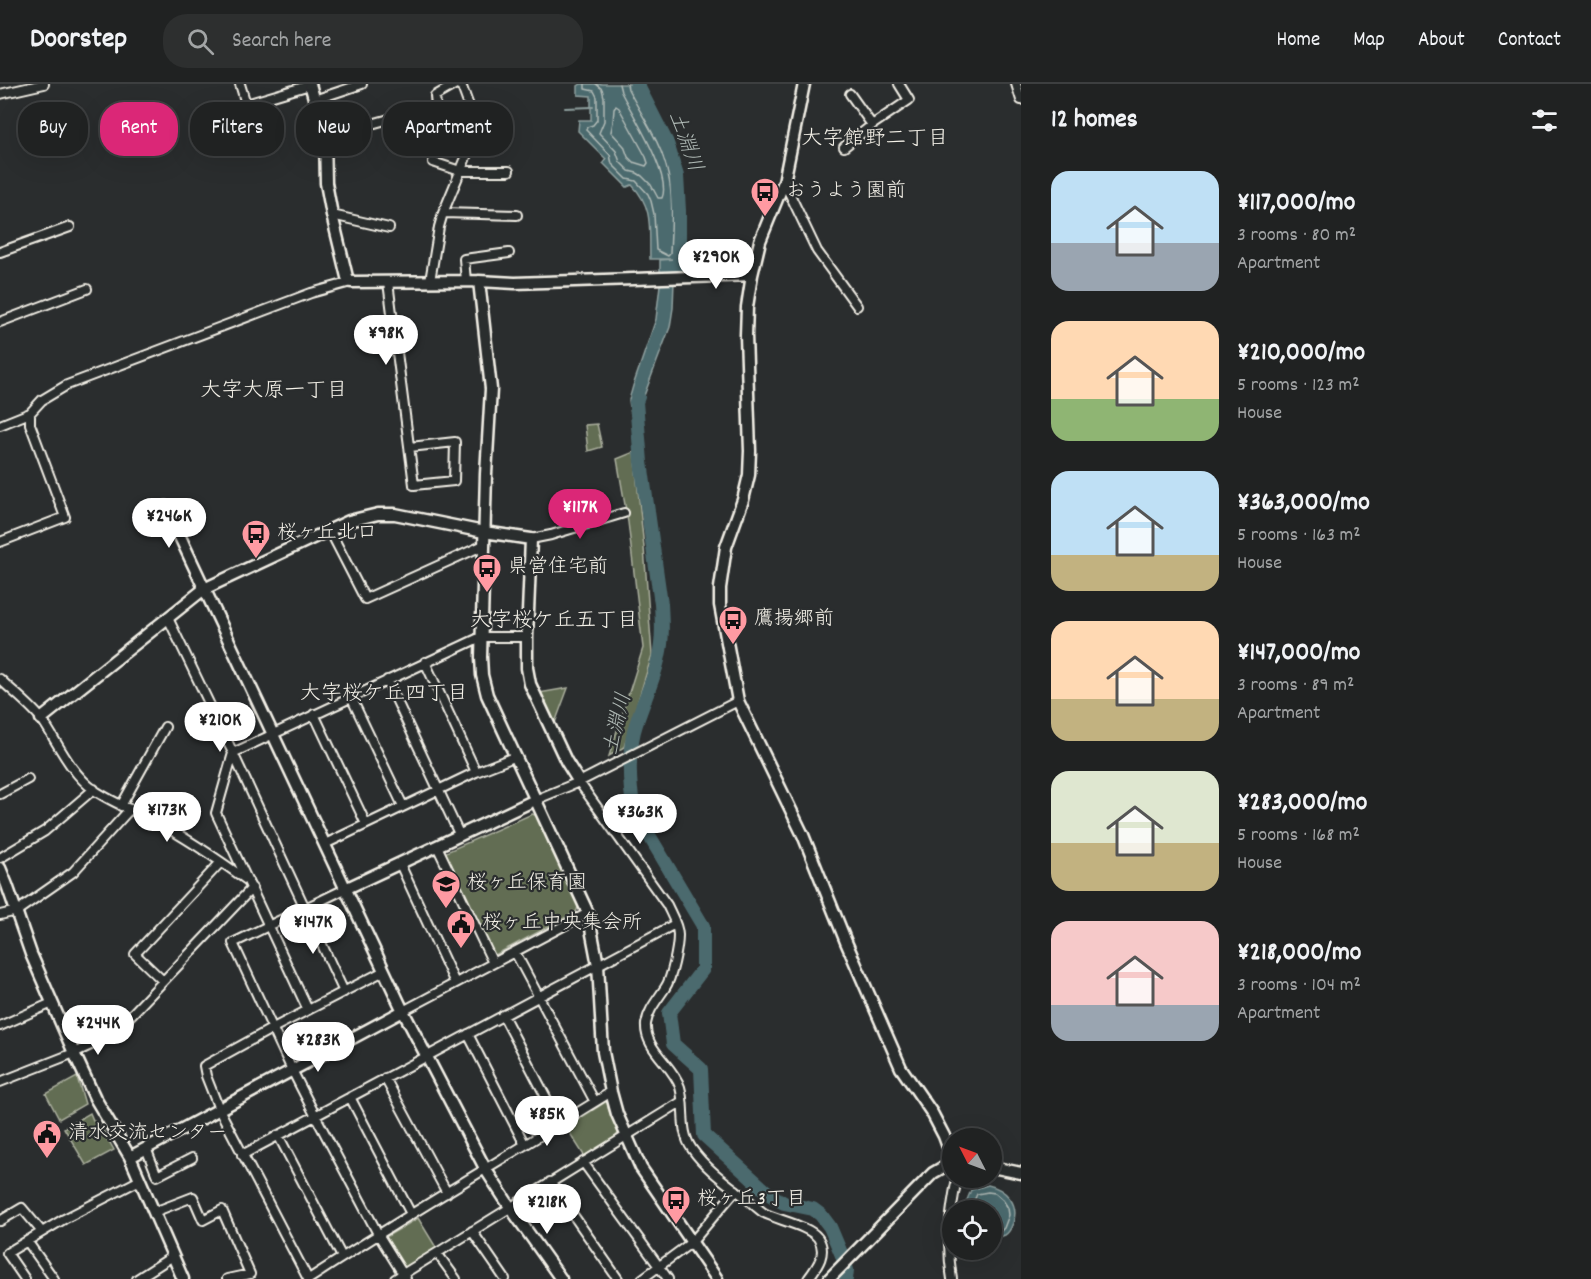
<!DOCTYPE html>
<meta charset="utf-8">
<style>
body{margin:0;font-family:Dekko,"Klee One",sans-serif;background:#2d2f2f;color:#f1f3f6;height:100vh;display:flex;flex-direction:column;font-size:22px;white-space:nowrap}
*{box-sizing:border-box;margin:0}
p{font-size:20px;color:#a2a4a5}
.icon{flex:none;width:33px;height:33px;fill:none;stroke:currentColor;stroke-width:2;stroke-linecap:round;stroke-linejoin:round}
.map{position:relative;flex:1;overflow:hidden}
.drawer{display:flex;flex-direction:column;background:#202222;width:570px}
.drawer>*{flex:none}
.banner{position:absolute;left:18px;top:18px;width:570px;height:54px;display:flex;gap:12px}
.needle{width:39px;rotate:312deg}
.buttons{position:absolute;left:942px;top:1044px;display:grid;gap:12px}
.buttons a{display:grid;place-items:center;width:60px;height:60px;border-radius:50%;background:#202222;box-shadow:0 6px 24px #0002,0 0 0 2px #3d3f40;font-size:30px}
.price{position:absolute;translate:-50% -51px;padding:0 14px;border-radius:21px;background:#fff;color:#222;font-size:20px;line-height:39px;filter:drop-shadow(0 2px 3px #0008)}
.price::after{content:'';position:absolute;left:50%;top:36px;width:18px;height:14px;margin-left:-9px;background:inherit;clip-path:polygon(0 0,100% 0,50% 100%)}
.price.selected{background:#db2777;color:#fff}
ul{padding:0;list-style:none}
li{display:flex;align-items:center;gap:18px;height:150px;padding:0 30px}
li span{display:grid;place-items:center;flex:none;width:168px;height:120px;border-radius:18px;color:#555}
li>.icon{margin-inline-start:auto}
span .icon{width:72px;height:72px;fill:#fffc;stroke-width:1}
li b{font-size:26px}
h2{display:flex;justify-content:space-between;align-items:center;height:72px;padding:0 30px;font-size:26px}
.tag{padding:0 21px;border-radius:24px;background:#202222;box-shadow:0 6px 24px #0002,0 0 0 2px #3d3f40;font-size:21px;line-height:54px}
.tag.selected{background:#db2777;color:#fff}
header{display:flex;align-items:center;gap:36px;box-sizing:border-box;height:84px;padding:0 30px;background:#202222;border-bottom:2px solid #3d3f40}
header strong{font-size:28px}
nav{display:flex;gap:33px;margin-inline-start:auto;font-size:21px}
.search{width:420px;height:54px;background:#2d2f2f;display:flex;align-items:center;gap:15px;box-sizing:border-box;padding:0 21px;border-radius:24px;color:#a2a4a5;font-size:22px}
main{display:flex;flex:1;min-height:0}
.map>svg:first-child{display:block}
.green{fill:#626d53;stroke:#abaf9e;stroke-width:1.5}
.water{fill:#4c6a6e;stroke:#8fa09f;stroke-width:1.5}
.lines{fill:none;stroke-linecap:round;stroke-linejoin:round}
.shore{stroke:#b1bbb7;stroke-width:1.5}
.stream{stroke:#8fa09f;stroke-width:2}
.river{stroke:#4c6a6e;stroke-width:14}
.street-casing{stroke:#f4f1e8;stroke-width:12}
.secondary-casing{stroke:#f4f1e8;stroke-width:15}
.street{stroke:#2a2d2e;stroke-width:8}
.secondary{stroke:#2a2d2e;stroke-width:10}
.labels{text-anchor:middle;dominant-baseline:central;stroke-width:4.5;stroke-linejoin:round;paint-order:stroke}
.poi-label{font-size:20px;fill:#f4f1e8;stroke:#2a2d2e;text-anchor:start}
.neighbourhood-label{font-size:21px;fill:#f4f1e8;stroke:#2a2d2e}
.water-label{font-size:21px;font-style:italic;fill:#b1bbb7;stroke:#2a2d2e}
</style>
<header>
<strong>Doorstep</strong>
<div class="search"><svg class="icon" aria-label="search" viewBox="0 0 24 24"><circle cx="10" cy="10" r="6"/><path d="M15 15l6 6"/></svg>Search here</div>
<nav><a>Home</a><a>Map</a><a>About</a><a>Contact</a></nav>
</header>
<main>
<div class="map">
<svg width="1021" height="1195" viewBox="0 0 1021 1195">
<rect width="100%" height="100%" fill="#2a2d2e"/>
<filter id="ink" filterUnits="userSpaceOnUse"><feTurbulence type="fractalNoise" baseFrequency=".0167" numOctaves="2"/><feDisplacementMap in="SourceGraphic" scale="12" xChannelSelector="R" yChannelSelector="G"/><feConvolveMatrix kernelMatrix="1 2 1 2 8 2 1 2 1" color-interpolation-filters="sRGB"/></filter>
<g filter="url(#ink)">
<path class="green" d="M597 340 602 363 588 367 585 341Z
M634 368 644 464 652 571 624 663 609 672 643 564 628 438 617 375Z
M568 604 555 639 539 609Z
M532 730 538 732 580 819 576 828 493 872 444 769Z
M77 993 85 1020 59 1035 46 1010Z
M607 1017 608 1024 618 1049 614 1056 585 1073 566 1043Z
M90 1029 93 1036 101 1043 114 1066 86 1081 64 1044Z
M418 1134 437 1165 403 1185 384 1154Z"/>
<path class="water" d="M581 0H632C647 28 667 56 674 87 681 116 677 149 676 179L675 181 677 180 678 174H679V188L674 197 673 224 670 243 642 317 639 331H631L629 316 633 302 656 235 660 201V176L675 175H650C649 145 654 124 632 101L627 103 603 79 606 75 578 47 579 36H591V12L578 11V2Z
M988 1101C1006 1105 1020 1120 1013 1139 1011 1144 1010 1148 1005 1151 1001 1153 996 1154 992 1154V1126H963L971 1106Z"/>
<g class="lines">
<path class="shore" d="M585 0V5L594 7 597 13V36L593 41 587 43 586 46 610 71 612 80 627 95 636 97 648 110 651 117 654 130 656 166 668 172 670 170C671 143 674 115 668 90 662 60 642 32 628 5L627 0
M596 0 602 5 604 13V37L599 49 616 67 620 78 629 87 637 89 642 92 651 101 658 114H662C672 92 632 30 621 8L619 0
M616 22 619 24 646 73 648 79 646 82 633 78 628 73 624 62 611 48 613 38 614 25Z
M970 1126 977 1110 988 1108 995 1109 1003 1116 1008 1124 1009 1131 1004 1144 1001 1147 992 1148"/>
<path class="stream" d="M565 24 593 23"/>
<path class="river" d="M637 0 667 59 677 92 679 127V180L674 188
M638 313 636 318 641 378 661 520C662 537 663 555 659 572 654 597 641 622 634 647 628 673 629 700 634 726L703 842V885L669 929 673 960 701 985 704 1051 769 1110 784 1119 813 1125 821 1131 830 1143 841 1169 847 1186 846 1195"/>
<g class="street-casing">
<path id="street" d="M240 0 246 20 250 46
M456 0 435 12 438 45 433 78 460 87H509
M1016 0 1021 16
M0 10 44 0
M850 10 872 41
M314 16 362 0
M202 36 246 20 310 1
M325 53 425 25
M844 63 872 41 909 16 899 0
M784 98 817 167 857 222
M443 129 517 131
M332 131 389 144
M0 168 70 143
M430 197 439 143 443 129 465 76 476 41 462 3 458 0
M466 197 464 175 509 169
M388 198 414 401 454 397 455 358 410 363
M0 238 87 205
M0 341 30 329 42 316 67 301 311 209 351 198
M329 445 365 515 484 461
M531 455 551 451 624 429
M0 458 65 433 30 340V329
M168 534 233 669 344 908
M425 578 476 688 514 673
M0 595C12 607 33 623 43 637 59 661 70 688 94 706 113 719 135 727 155 737 187 754 219 776 248 797
M387 596 460 752
M351 613 403 722
M314 630 366 740
M579 698 667 821C671 830 678 841 678 851 678 864 672 894 665 904 658 915 648 926 646 940 644 965 673 981 680 1003 686 1024 679 1047 692 1065 706 1085 728 1100 746 1114 752 1119 758 1125 764 1129 778 1136 809 1142 818 1154 828 1169 817 1183 808 1195
M0 710 28 695
M535 716 579 698 738 617
M121 722 165 643
M325 760 476 688
M437 762 493 879
M0 774 45 747 94 705
M400 780 455 899
M345 805 233 859 292 986 315 1031 378 1150 406 1195
M0 831 17 827 73 788 130 725
M515 868 595 1018
M163 897 135 870 221 778
M308 926 216 729 233 669 481 553H527
M403 927 588 829
M503 931 560 1040
M0 942 52 919
M468 950 525 1061
M385 994 447 1109
M0 998 74 969 112 951 252 804
M350 1013 411 1130
M278 1051 342 1173
M146 1064 157 1092 192 1074
M242 1071 675 840
M583 1078 668 1195
M550 1098 618 1195
M154 1128 193 1113 203 1136 222 1126 250 1190 227 1195
M0 1137 22 1124 42 1148
M472 1147 505 1195
M27 1157 54 1195
M437 1169 456 1195
M25 1195 7 1169 64 1135 140 1096
M137 1195 173 1172
M308 1195 219 1025 206 992 204 982 273 944 384 887
M309 1195C408 1130 510 1071 611 1008
M395 1195 681 1018
M642 1195 692 1158 736 1106
M952 1195C946 1159 950 1129 957 1094"/>
</g>
<g class="secondary-casing">
<path id="secondary" d="M310 0 325 53 326 99 332 131 347 193 351 198 479 197 515 199 752 191
M804 0 784 98 760 157 752 191 747 223 746 251 750 367 749 391 743 416 726 463 720 504V521L738 617 803 751 846 858 901 984 932 1029 944 1052 952 1074
M479 197 491 305 486 390 481 573 482 591 487 611 588 829 598 881 603 968 611 1008 617 1030 641 1084 717 1195
M166 423 403 927 486 1086 510 1123 561 1195
M41 635 204 505 349 437 378 430H395L484 448 531 455 527 553V584L530 600 566 677 579 698
M0 784 7 801 31 870 74 969 95 1014 130 1073 183 1195
M345 805 535 716
M130 1073 403 927
M992 1083 1021 1089
M829 1195 933 1089 952 1078"/>
</g>
<use href="#street" class="street"/>
<use href="#secondary" class="secondary"/>
</g>
</g>
<defs>
<g id="bus-pin" transform="scale(1.5)"><path d="M0 17L-7.5 6A9.5 9.5 0 1 1 7.5 6Z" fill="#ff9aa2" stroke="#2a2d2e"/><path d="M-5-6H5V4H4V6H2V4H-2V6H-4V4H-5ZM-3.5-4V0h7V-4ZM-3.5 1.2v1.5H-2V1.2ZM2 1.2v1.5H3.5V1.2Z" fill="#111"/></g>
<g id="school-pin" transform="scale(1.5)"><path d="M0 17L-7.5 6A9.5 9.5 0 1 1 7.5 6Z" fill="#ff9aa2" stroke="#2a2d2e"/><path d="M0-5L7-2L0 1L-7-2ZM-4 1L0 2.5L4 1V4Q0 6-4 4Z" fill="#111"/></g>
<g id="civic-pin" transform="scale(1.5)"><path d="M0 17L-7.5 6A9.5 9.5 0 1 1 7.5 6Z" fill="#ff9aa2" stroke="#2a2d2e"/><path d="M-.6-6.5H3V-4.5H.6V-3L4-1V1h2V6H-6V1h2V-1L-.6-3ZM-1.2 2.5V6h2.4V2.5Z" fill="#111"/></g>
</defs>
<g fill-rule="evenodd">
<use href="#bus-pin" x="765" y="108"/>
<use href="#bus-pin" x="256" y="450"/>
<use href="#bus-pin" x="487" y="484"/>
<use href="#bus-pin" x="733" y="536"/>
<use href="#school-pin" x="446" y="800"/>
<use href="#civic-pin" x="461" y="840"/>
<use href="#civic-pin" x="47" y="1050"/>
<use href="#bus-pin" x="676" y="1116"/>
</g>
<g class="labels">
<g class="poi-label">
<text x="786" y="108">おうよう園前</text>
<text x="277" y="450">桜ヶ丘北口</text>
<text x="508" y="484">県営住宅前</text>
<text x="754" y="536">鷹揚郷前</text>
<text x="467" y="800">桜ヶ丘保育園</text>
<text x="482" y="840">桜ヶ丘中央集会所</text>
<text x="68" y="1050">清水交流センター</text>
<text x="697" y="1116">桜ヶ丘3丁目</text>
</g>
<g class="neighbourhood-label">
<text x="875" y="56">大字館野二丁目</text>
<text x="274" y="308">大字大原一丁目</text>
<text x="554" y="538">大字桜ケ丘五丁目</text>
<text x="384" y="611">大字桜ケ丘四丁目</text>
</g>
<g class="water-label">
<text transform="translate(684 58) rotate(70)">土淵川</text>
<text transform="translate(619 640) rotate(-77)">土淵川</text>
</g>
</g>
</svg>
<div class="buttons">
<a><svg class="needle" viewBox="-14 -14 28 28"><path d="M0-13l5 13h-10z" fill="#e53935"/><path d="M0 13l5-13h-10z" fill="#a2a4a5"/></svg></a>
<a><svg class="icon" aria-label="locate" viewBox="0 0 24 24"><circle cx="12" cy="12" r="6"/><path d="M12 2v4M12 18v4M2 12h4M18 12h4"/></svg></a>
</div>
<b class="price" style="left:716px;top:206px">¥290K</b>
<b class="price" style="left:386px;top:282px">¥98K</b>
<b class="price selected" style="left:580px;top:456px">¥117K</b>
<b class="price" style="left:169px;top:465px">¥246K</b>
<b class="price" style="left:220px;top:669px">¥210K</b>
<b class="price" style="left:167px;top:759px">¥173K</b>
<b class="price" style="left:640px;top:761px">¥363K</b>
<b class="price" style="left:313px;top:871px">¥147K</b>
<b class="price" style="left:98px;top:972px">¥244K</b>
<b class="price" style="left:318px;top:989px">¥283K</b>
<b class="price" style="left:547px;top:1063px">¥85K</b>
<b class="price" style="left:547px;top:1151px">¥218K</b>
<div class="banner">
<a class="tag">Buy</a>
<a class="tag selected">Rent</a>
<a class="tag">Filters</a>
<a class="tag">New</a>
<a class="tag">Apartment</a>
</div>
</div>
<section class="drawer">
<h2>12 homes<svg class="icon" aria-label="filters" viewBox="0 0 24 24"><path d="M4 7h16M4 17h16"/><circle cx="9" cy="7" r="2"/><circle cx="15" cy="17" r="2"/></svg></h2>
<ul>
<li><span style="background:linear-gradient(#bfe0f5 60%,#9aa5b1 0)"><svg class="icon" aria-label="home" viewBox="0 0 24 24"><path d="M3 11l9-7 9 7M6 9v11h12V9"/></svg></span><div><b>¥117,000/mo</b><p>3 rooms · 80 m²</p><p>Apartment</p></div></li>
<li><span style="background:linear-gradient(#ffd9b3 65%,#8fb573 0)"><svg class="icon" aria-label="home" viewBox="0 0 24 24"><path d="M3 11l9-7 9 7M6 9v11h12V9"/></svg></span><div><b>¥210,000/mo</b><p>5 rooms · 123 m²</p><p>House</p></div></li>
<li><span style="background:linear-gradient(#bfe0f5 70%,#c2b280 0)"><svg class="icon" aria-label="home" viewBox="0 0 24 24"><path d="M3 11l9-7 9 7M6 9v11h12V9"/></svg></span><div><b>¥363,000/mo</b><p>5 rooms · 163 m²</p><p>House</p></div></li>
<li><span style="background:linear-gradient(#ffd9b3 65%,#c2b280 0)"><svg class="icon" aria-label="home" viewBox="0 0 24 24"><path d="M3 11l9-7 9 7M6 9v11h12V9"/></svg></span><div><b>¥147,000/mo</b><p>3 rooms · 89 m²</p><p>Apartment</p></div></li>
<li><span style="background:linear-gradient(#dfe7d0 60%,#c2b280 0)"><svg class="icon" aria-label="home" viewBox="0 0 24 24"><path d="M3 11l9-7 9 7M6 9v11h12V9"/></svg></span><div><b>¥283,000/mo</b><p>5 rooms · 168 m²</p><p>House</p></div></li>
<li><span style="background:linear-gradient(#f6c9c9 70%,#9aa5b1 0)"><svg class="icon" aria-label="home" viewBox="0 0 24 24"><path d="M3 11l9-7 9 7M6 9v11h12V9"/></svg></span><div><b>¥218,000/mo</b><p>3 rooms · 104 m²</p><p>Apartment</p></div></li>
</ul>
</section>
</main>
